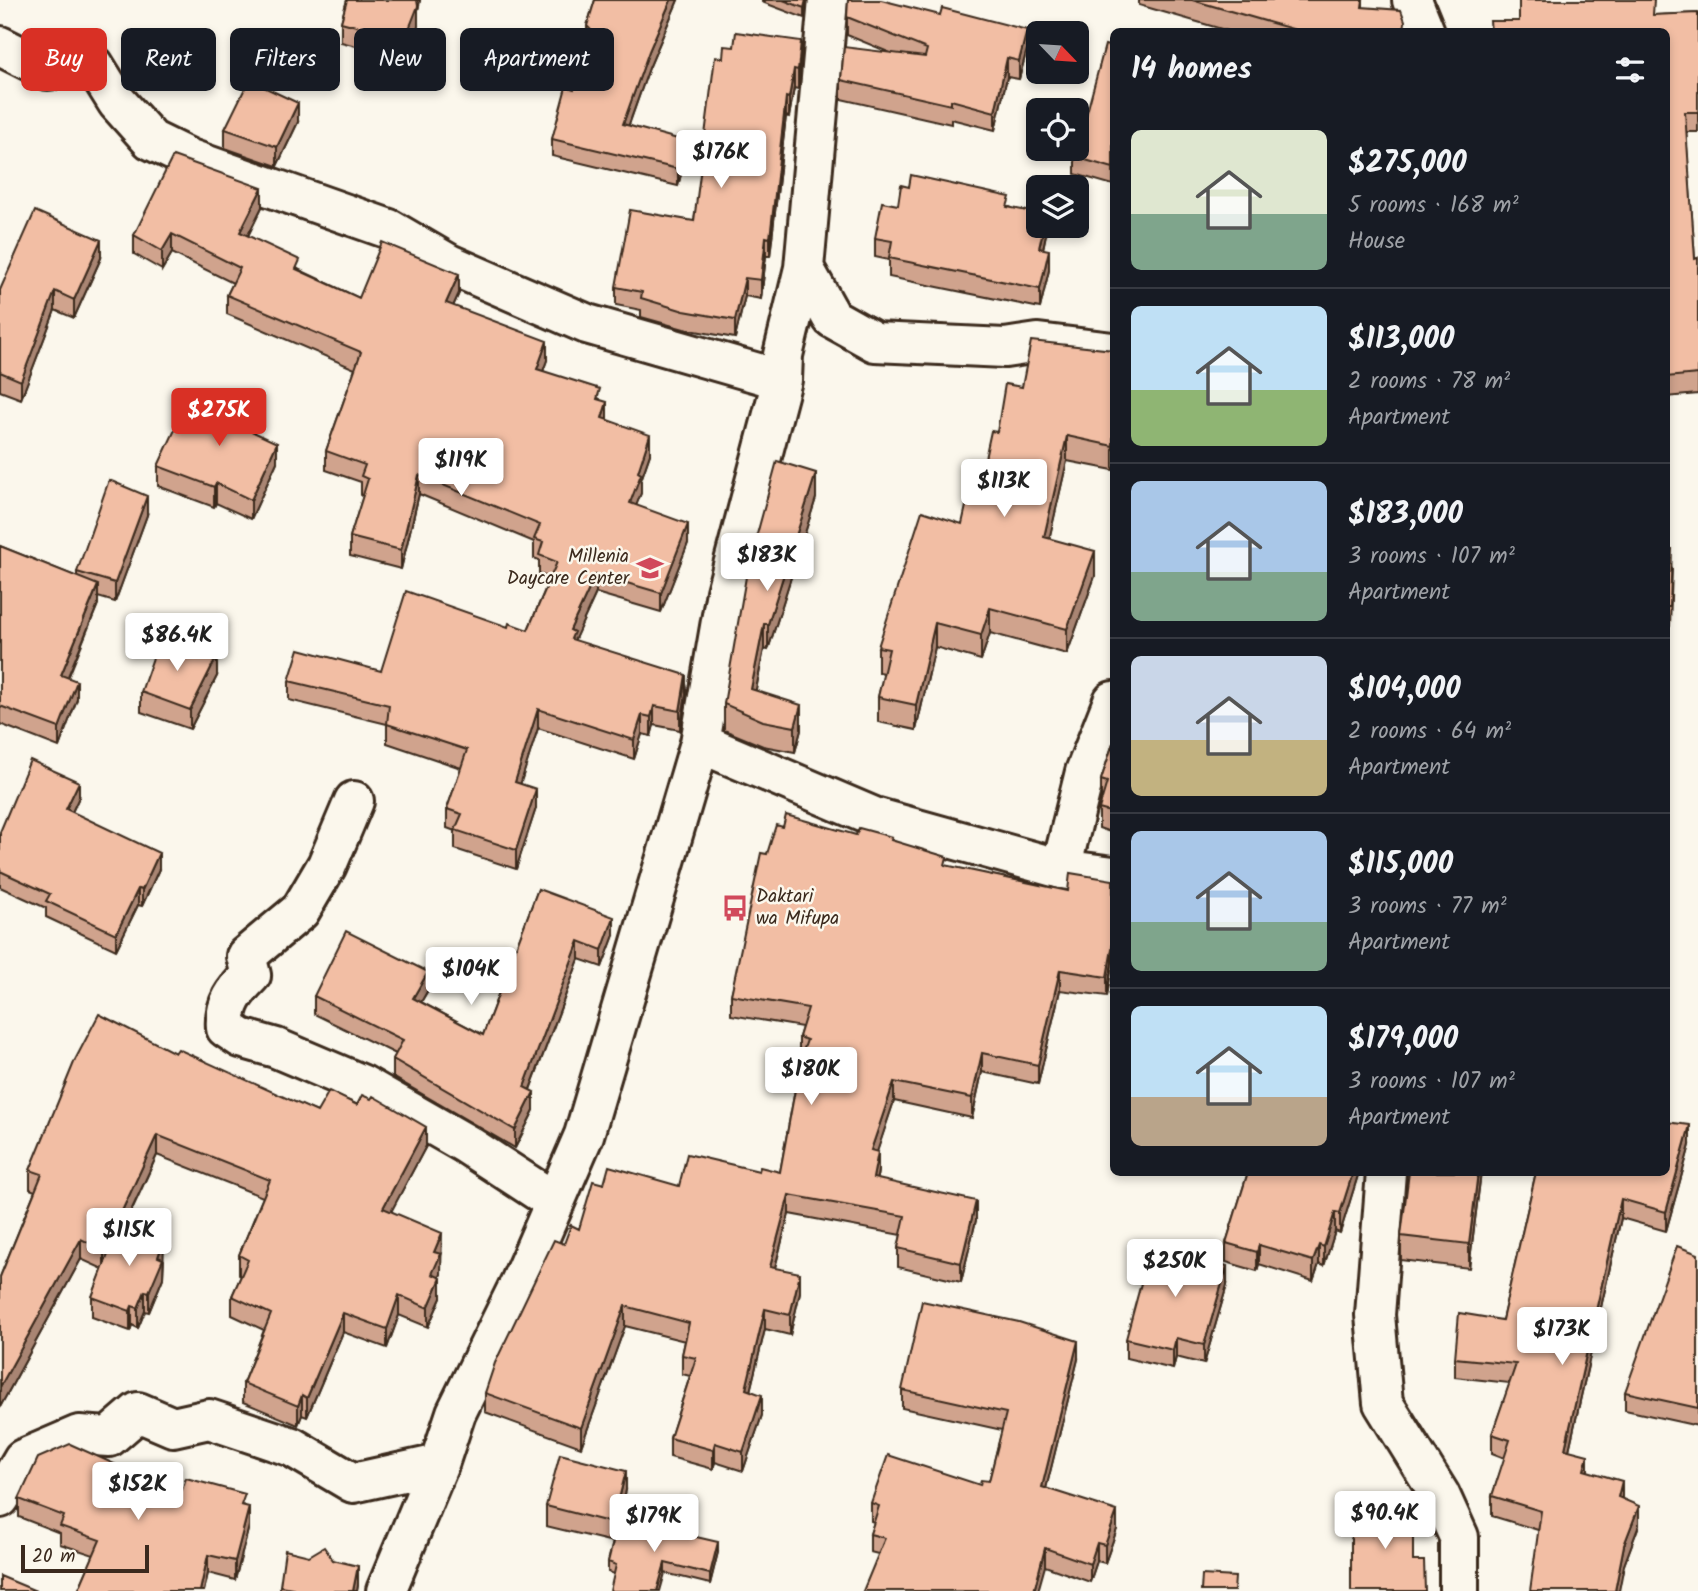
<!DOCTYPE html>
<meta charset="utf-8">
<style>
body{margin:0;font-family:Kalam,sans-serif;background:#242831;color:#f1f3f6;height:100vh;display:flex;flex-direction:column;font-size:26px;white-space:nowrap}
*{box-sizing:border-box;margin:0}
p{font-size:23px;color:#9ea1a6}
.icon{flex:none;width:38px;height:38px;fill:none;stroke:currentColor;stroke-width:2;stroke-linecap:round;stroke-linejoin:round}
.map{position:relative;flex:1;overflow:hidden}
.panel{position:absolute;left:1110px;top:28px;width:560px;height:1148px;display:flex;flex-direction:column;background:#171b24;border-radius:10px;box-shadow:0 4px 10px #0003}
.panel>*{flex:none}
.banner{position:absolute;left:21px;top:28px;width:665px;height:63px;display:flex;gap:14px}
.needle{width:46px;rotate:115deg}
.fabs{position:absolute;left:1026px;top:21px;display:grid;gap:14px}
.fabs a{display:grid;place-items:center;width:63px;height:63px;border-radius:10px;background:#171b24;box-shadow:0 4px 10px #0003;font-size:35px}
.scale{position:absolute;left:21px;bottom:18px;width:128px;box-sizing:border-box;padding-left:7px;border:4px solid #3b2a1e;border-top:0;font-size:19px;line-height:24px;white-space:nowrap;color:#3b2a1e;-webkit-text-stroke:5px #fbf7ec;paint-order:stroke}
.price{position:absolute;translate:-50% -60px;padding:0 16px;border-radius:7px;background:#fff;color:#222;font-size:23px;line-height:46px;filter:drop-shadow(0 2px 4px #0008)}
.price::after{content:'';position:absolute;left:50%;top:42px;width:21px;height:16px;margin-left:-10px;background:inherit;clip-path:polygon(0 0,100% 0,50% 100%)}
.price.active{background:#d93025;color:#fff}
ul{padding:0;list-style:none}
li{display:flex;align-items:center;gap:21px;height:175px;padding:0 21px}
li+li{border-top:2px solid #363941}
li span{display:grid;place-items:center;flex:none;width:196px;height:140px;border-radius:10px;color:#555}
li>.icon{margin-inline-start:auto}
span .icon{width:84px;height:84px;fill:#fffc;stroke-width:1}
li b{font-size:30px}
h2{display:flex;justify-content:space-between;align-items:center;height:84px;padding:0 21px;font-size:30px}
.chip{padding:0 24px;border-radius:10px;background:#171b24;box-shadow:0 4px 10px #0003;font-size:24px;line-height:63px}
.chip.active{background:#d93025;color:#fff}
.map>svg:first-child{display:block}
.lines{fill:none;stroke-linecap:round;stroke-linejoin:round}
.street-casing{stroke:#3b2a1e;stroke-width:44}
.street{stroke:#fbf7ec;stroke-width:38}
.wall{fill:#d0a38d;stroke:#3b2a1e;stroke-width:2}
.shaded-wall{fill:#a98573;stroke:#3b2a1e;stroke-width:2}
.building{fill:#f2bea4;stroke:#3b2a1e;stroke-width:2}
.labels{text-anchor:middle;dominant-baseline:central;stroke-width:5;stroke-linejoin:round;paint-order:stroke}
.poi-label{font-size:19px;fill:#3b2a1e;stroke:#fbf7ec;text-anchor:end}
</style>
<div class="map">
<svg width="1698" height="1591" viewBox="0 0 1698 1591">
<rect width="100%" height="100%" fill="#fbf7ec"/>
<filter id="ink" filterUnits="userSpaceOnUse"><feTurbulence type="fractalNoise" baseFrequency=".0143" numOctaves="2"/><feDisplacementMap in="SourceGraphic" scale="14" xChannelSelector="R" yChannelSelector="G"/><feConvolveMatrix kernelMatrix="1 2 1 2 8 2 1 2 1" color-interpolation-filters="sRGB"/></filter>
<g filter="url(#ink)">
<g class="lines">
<g class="street-casing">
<path id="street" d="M1412 0 1425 32
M0 46 48 70 94 65 117 102 151 140 190 159 389 229 449 264 587 324 782 380
M804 268 832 318 875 342 1005 348 1038 343 1113 352
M700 743 874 817 1061 869 1113 876
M354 801 327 865 300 911 246 956 251 975C235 991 224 1004 226 1028L241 1038 276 1048 363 1085 466 1144 555 1202
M1061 869 1085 772 1113 701
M1386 1172 1375 1315 1383 1403 1440 1495 1459 1537V1591
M0 1498 23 1459 79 1435 109 1437 138 1412 173 1427 209 1419 292 1447 353 1483 439 1464
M386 1591 439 1464 456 1413 520 1283 584 1135 700 743 726 592 782 380 783 355 804 268 828 0"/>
</g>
<use href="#street" class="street"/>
</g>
<path class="wall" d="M347 0H420L418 10V26L405 59 341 42V22Z
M595 0H678L649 68 629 125 685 159 678 186 552 156V139L574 89 587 43V26Z
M762 0H807L804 18 762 2Z
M1139 0H1363V7L1405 32H1232L1139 5Z
M1698 13V132H1686L1695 259 1698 258V394L1666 397V32L1519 21Z
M847 17 1027 49 1019 79 1007 77 995 130 951 119V124L841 99V80L891 53 847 35Z
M1113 47V185L1075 174V157Z
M723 58 801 59 798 89 794 88 789 117 786 116 770 256H766L761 299 745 296 735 338 684 329 641 317V310L616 305V287L694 221Z
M298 122 277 166 225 148V129Z
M898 205 1010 207 1046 226V234L1043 249 1049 270 1040 308 889 277V260L875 257V238Z
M262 207 248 236 300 270 359 298 459 293 453 306 547 360 543 371 600 399 607 420 650 454 641 480V493L636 505 688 543 661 612 596 593 574 640 686 694 680 730 654 725 651 736 642 734 634 759 538 728 520 784 536 808 516 869 455 849V831L447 828V809L461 768 387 743V724L289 700V681L381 671 508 627 528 630 550 578 539 574V560L534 558V542L419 494 401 569 350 556V537L363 496 361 495V482L326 470V451L355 369 227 314V295L233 283 172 253 162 270 134 254V235Z
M101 258 74 318 55 310 21 399 0 391V290Z
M1113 350V470L1067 461 1049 539 1095 576 1067 654 990 633 981 660 935 647 916 730 878 722V697L884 673 878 672V647L962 524 997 432 1022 387Z
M255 433 277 462 251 519 216 503 214 507 158 486V466Z
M816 498 768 650 764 649 756 690 801 730 795 752 763 746 724 730V704Z
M147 515 115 602 98 597V604L68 678 77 699 59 747 0 724V546L77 577V572Z
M1666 549 1672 569 1670 626H1666Z
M217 676 190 729 141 712V692Z
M1113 743V833L1099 828V809L1102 800H1101V780Z
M79 797 72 812 159 869 142 906 138 905 116 950 46 917V908L0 887V832Z
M783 827 892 840 947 866 1068 891 1113 880V962L1107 996 1060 990 1038 1084 982 1072 972 1118 894 1101 877 1151 878 1171 877 1179 976 1220 961 1282 898 1267V1248L901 1235 789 1214 775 1268 800 1292 790 1335 765 1329 750 1391 762 1415 743 1471 715 1462 713 1469 670 1457V1438L690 1376 682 1374V1355L685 1341 625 1326 581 1447 485 1412V1393L564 1244 579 1229 604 1184 679 1186 759 1171 780 1172 801 1057 799 1056V1037L802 1027 731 1015V995L767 854Z
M538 889 614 935 602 967 579 959 530 1090 534 1110 515 1148 393 1077V1059L396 1054 314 1014V996L428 990 421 1002 483 1035Z
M175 1053 317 1112 426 1146 391 1211 442 1253 441 1256V1274L439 1277 441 1298 428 1327 399 1315 387 1348 343 1332 307 1417 302 1415 298 1425 243 1402V1383L264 1330 232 1315V1296L241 1276 239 1275V1255L263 1197 157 1155 125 1225 164 1260 163 1278 149 1312 145 1311 138 1328 132 1325 130 1331 92 1317V1297L103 1269 81 1259 0 1407V1277L35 1191 30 1189V1170Z
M1690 1145 1666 1231 1621 1218 1569 1450 1588 1471 1622 1499 1639 1525 1624 1565 1538 1530 1492 1516V1496L1505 1458 1492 1453V1434L1510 1383 1455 1377V1358L1502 1320 1536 1172Z
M1248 1172H1359L1340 1233 1335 1231 1324 1266 1319 1264 1313 1281 1259 1264 1257 1271 1226 1262V1243Z
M1409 1172H1481L1469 1268 1401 1260V1236Z
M1698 1254V1426L1625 1410V1392Z
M1227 1285 1204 1364 1176 1357 1173 1369 1126 1358V1339Z
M1078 1359 1046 1488 1117 1529 1105 1563 1097 1561 1090 1582 1045 1566 878 1554 870 1552V1534L874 1522 871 1521V1503L980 1485 989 1481 1002 1430 902 1408V1390Z
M121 1474 245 1506 249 1526 235 1580 208 1573 204 1591H78L94 1555 60 1544V1533L19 1517V1499Z
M626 1490 620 1514 667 1530 718 1552 710 1584 665 1573 614 1574 608 1572V1562L613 1542 546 1526V1506Z
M309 1556 333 1560 358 1585 357 1591H280V1586Z"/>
<path class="shaded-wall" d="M417 0H420L418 10V26L405 59V39Z
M671 0H678L649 68 623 141V124L649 51Z
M806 0H807L804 18V8Z
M1027 30V49L1019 79V61Z
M801 41V59L798 89V70Z
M1007 58V77L995 130V112Z
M794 69V88L789 117V98Z
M786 97V116L770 256V238Z
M298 103V122L277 166V147Z
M685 141V159L678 186V169Z
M262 188V207L240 251V232Z
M1044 226H1046V234L1039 268V248Z
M172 234V253L162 270V251Z
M766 237V256L761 299V280Z
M101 240V258L74 318V300Z
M1049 250V270L1040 308V289Z
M459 274V293L446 322V303Z
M745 278V296L735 338V320Z
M55 291V310L21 399V381Z
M547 341V360L537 388V369Z
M607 402V421L602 418Z
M255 415V434L249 430Z
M650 435V454L641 480V493L630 522V503L638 472Z
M1067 436V461L1044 562V537Z
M277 443V462L251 519V500Z
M816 473V498L768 650V624Z
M419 475V494L401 569V550Z
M216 483V503L214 507V487Z
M147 496V515L115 602V583Z
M688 524V543L661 612V593Z
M1095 551V576L1067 654V629Z
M596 574V593L574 641 571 658 570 630Z
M98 585V604L61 693V675Z
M990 608V633L981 660V635Z
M935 623V647L916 730V705Z
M764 624V649L751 714V689Z
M217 656V676L190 729V710Z
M686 675V694L680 730V711Z
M77 681V699L59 747V728Z
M801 705V730L795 752V727Z
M654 706V725L651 736V717Z
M538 709V728L515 801V782Z
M642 715V734L634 759V740Z
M79 782V797L66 825V809Z
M536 789V808L516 869V850Z
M159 853V869L142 906V890Z
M138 889V905L116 950V934Z
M614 917V935L602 967V950Z
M579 941V959L524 1105V1087Z
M1112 943V962L1107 996V977Z
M1060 970V990L1038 1084V1065Z
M428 972V990L413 1016V998Z
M982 1053V1072L972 1118V1098Z
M894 1082V1101L871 1170V1150Z
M534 1092V1110L515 1148V1130Z
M1690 1125V1145L1666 1231V1212Z
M426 1127V1146L383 1227V1208Z
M157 1135V1155L104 1269V1250Z
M878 1152V1171L873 1197V1178Z
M1353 1172H1359L1340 1233V1213Z
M1478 1172H1481L1469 1268V1244Z
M789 1195V1214L770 1286V1267Z
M1621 1199V1218L1565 1468V1449Z
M976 1201V1220L961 1282V1263Z
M1335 1212V1231L1324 1266V1247Z
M442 1233 441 1274 432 1293V1274L434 1252Z
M81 1239V1259L0 1407V1387Z
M164 1240 163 1278 149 1312V1292L158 1257Z
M1259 1245V1264L1257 1271V1252Z
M1319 1245V1264L1313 1281V1261Z
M1227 1266V1285L1204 1364V1345Z
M800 1273V1292L790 1335V1315Z
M441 1278V1298L428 1327V1308Z
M145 1291V1311L138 1328V1308Z
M399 1295V1315L387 1348V1329Z
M132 1306V1325L130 1331V1311Z
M625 1306V1326L581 1447V1428Z
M765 1309V1329L746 1408V1389Z
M343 1313V1332L307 1417V1398Z
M1176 1338V1357L1173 1369V1350Z
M1078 1341V1359L1042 1505V1487Z
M302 1395V1415L298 1425V1406Z
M762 1395V1415L743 1471V1452Z
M715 1443V1462L713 1469V1450Z
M1588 1455V1475L1584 1470Z
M626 1471V1490L613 1542V1523Z
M1622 1481V1501L1618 1497Z
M1639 1506V1525L1624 1565 1619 1591H1615L1624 1545Z
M249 1507V1526L235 1580V1561Z
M1117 1511V1529L1105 1563V1545Z
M718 1542V1552L710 1584V1574Z
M1097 1543V1561L1090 1582V1564Z
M1045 1548V1566L1038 1591H1034Z
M208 1555V1573L204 1591H200Z
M665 1563V1573L660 1591H657Z
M358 1566V1585L357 1591H353Z"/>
<path class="building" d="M347 0H417L418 6 405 39 341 22Z
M595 0H671L649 51 623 124 685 141 678 169 552 139 566 87 574 89 591 30 587 26Z
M783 0H806L804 8Z
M848 0H881L940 15 942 8 1027 30 1019 61 1007 58 995 112 951 100V105L841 80 844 47 925 57 927 49 847 17Z
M1192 0H1363L1362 7 1401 10 1405 21 1404 32H1303Z
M1519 0H1654L1653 15 1698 13V112H1685L1695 259 1698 258V374L1666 377V32H1491L1490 21H1519Z
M736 32 801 41 798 70 794 69 789 98 786 97 770 238 766 237 761 280 745 278 735 320 684 311 641 298 642 292 616 287 630 210 694 221 715 57 723 58 724 46 734 47Z
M1105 45 1113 47V168L1075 157Z
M249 80 298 103 277 147 225 129Z
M173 156 262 188 240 232 300 260 296 269 359 298 382 242 459 274 446 303 547 341 537 369 600 389 597 399 607 402 602 418 650 435 638 472 641 474 630 503 688 524 661 593 596 574 570 630 574 632 571 639 686 675 680 711 654 706 651 717 642 715 634 740 538 709 515 782 536 789 516 850 455 830 462 814 447 809 467 750 387 724 389 705 289 681 299 649 381 671 406 591 508 627 509 623 528 630 557 562 539 555 543 542 534 539 540 525 419 475 401 550 350 537 368 479 361 476 365 465 326 451 361 352 227 295 240 268 172 234 162 251 134 235Z
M911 175 1010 197 1007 207 1038 213V226H1044L1039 248 1049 250 1040 289 889 258 892 241 875 238 882 202 898 205 901 185 909 187Z
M35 211 101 240 74 300 55 291 21 381 0 372V290Z
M1031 341 1113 350V446L1067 436 1044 537 1095 551 1067 629 990 608 981 635 935 623 916 705 878 697 889 649 878 647 922 511 962 524 973 475 981 477 991 431 997 432 1005 384 1022 387Z
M211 396 255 415 249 430 277 443 251 500 216 483 214 487 158 466 187 404 204 412Z
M777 461 816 473 768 624H764L751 689 801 705 795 727 763 721 724 704 747 571Z
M109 480 147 496 115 583 77 572Z
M0 546 98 585 61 675 77 681 59 728 0 706Z
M1666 549H1672L1670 607H1666Z
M161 635 217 656 190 710 141 692Z
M1113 743V813L1099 809 1107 782 1101 780Z
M30 760 79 782 66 809 159 853 142 890 138 889 116 934 46 901 50 894 0 871V832Z
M786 815 856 835 859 828 892 837 891 840 947 857 945 865 1068 891 1070 873 1113 880V943L1107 977 1060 970 1038 1065 982 1053 972 1098 894 1082 871 1150 878 1152 873 1178 976 1201 961 1263 898 1248 905 1216 789 1195 770 1267 800 1273 790 1315 765 1309 746 1389 762 1395 743 1452 715 1443 713 1450 670 1438 696 1358 682 1355 689 1323 625 1306 581 1428 485 1393 495 1363 554 1240 564 1244 571 1225 579 1229 593 1181 604 1184 609 1166 679 1186 687 1154 759 1171 760 1167 780 1172 801 1057 807 1040 799 1037 808 1008 731 995 761 853 767 854 776 825 783 827Z
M538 889 614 917 602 950 579 941 524 1087 534 1092 515 1130 393 1059 403 1040 314 996 346 931 428 972 413 998 483 1035Z
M99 1014 175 1053 178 1049 317 1112 329 1091 357 1105 362 1095 371 1099 373 1096 426 1127 383 1208 442 1233 434 1252 441 1254 432 1274 441 1278 428 1308 399 1295 387 1329 343 1313 307 1398 302 1395 298 1406 243 1383 271 1314 232 1296 248 1260 239 1255 270 1180 157 1135 104 1250 81 1239 0 1387V1277L42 1174 30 1170 75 1060Z
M1666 1122 1690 1125 1666 1212 1621 1199 1565 1449 1588 1455 1584 1470 1622 1481 1618 1497 1639 1506 1624 1545 1615 1591H1530L1541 1511 1492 1496 1510 1440 1492 1434 1516 1364 1455 1358 1459 1313 1502 1320 1536 1172H1666Z
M1248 1172H1353L1340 1213 1335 1212 1324 1247 1319 1245 1313 1261 1259 1245 1257 1252 1226 1243Z
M1409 1172H1478L1469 1244 1401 1236Z
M120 1223 164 1240 158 1257 163 1259 149 1292 145 1291 138 1308 132 1306 130 1311 92 1297Z
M1151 1246 1227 1266 1204 1345 1176 1338 1173 1350 1126 1339Z
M1677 1246 1698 1254V1408L1625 1392Z
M922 1301 1019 1322 1078 1341 1042 1487 1117 1511 1105 1545 1097 1543 1090 1564 1045 1548 1034 1591H863L885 1538 870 1534 879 1506 871 1503 888 1455 980 1485 981 1480 989 1481 1006 1413 902 1390Z
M70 1444 121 1467 119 1474 182 1490 186 1478 245 1494 241 1505 249 1507 235 1561 208 1555 200 1591H78L100 1540 60 1526 64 1516 19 1499 38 1458Z
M560 1454 626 1471 613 1523 546 1506Z
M1404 1502V1522H1413V1561H1424L1425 1591H1351V1520H1364V1503Z
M620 1514 667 1525 666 1530 718 1542 710 1574 665 1563 657 1591H610L616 1565 608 1562Z
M324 1547 333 1560 358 1566 353 1591H293V1588L280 1586 285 1550 309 1556Z
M1202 1575 1235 1577 1234 1591H1201Z
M0 1576 36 1591H0Z"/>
</g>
<defs>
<g id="school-bare" transform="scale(2.1)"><path d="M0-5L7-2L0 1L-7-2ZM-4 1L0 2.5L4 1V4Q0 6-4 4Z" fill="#d1495b" stroke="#fbf7ec" stroke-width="2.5" paint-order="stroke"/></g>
<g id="bus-bare" transform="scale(2.1)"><path d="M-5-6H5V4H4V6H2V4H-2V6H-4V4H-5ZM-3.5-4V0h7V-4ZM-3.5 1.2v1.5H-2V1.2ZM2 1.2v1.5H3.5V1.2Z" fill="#d1495b" stroke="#fbf7ec" stroke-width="2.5" paint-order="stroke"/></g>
</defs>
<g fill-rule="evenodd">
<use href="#school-bare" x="650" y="568"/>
<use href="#bus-bare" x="735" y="908"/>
</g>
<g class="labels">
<g class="poi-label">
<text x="629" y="557">Millenia<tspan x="629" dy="22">Daycare Center</tspan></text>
<text x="756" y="897" text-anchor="start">Daktari<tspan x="756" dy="22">wa Mifupa</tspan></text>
</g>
</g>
</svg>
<div class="fabs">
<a><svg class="needle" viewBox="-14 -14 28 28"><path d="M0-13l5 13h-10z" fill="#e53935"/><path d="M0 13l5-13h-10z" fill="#9ea1a6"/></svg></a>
<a><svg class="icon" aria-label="locate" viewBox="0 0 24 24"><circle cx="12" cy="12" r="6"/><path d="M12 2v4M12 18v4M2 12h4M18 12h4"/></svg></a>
<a><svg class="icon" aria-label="layers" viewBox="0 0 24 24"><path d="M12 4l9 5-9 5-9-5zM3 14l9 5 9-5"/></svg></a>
</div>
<div class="scale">20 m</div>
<b class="price" style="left:721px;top:190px">$176K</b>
<b class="price active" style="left:219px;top:448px">$275K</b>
<b class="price" style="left:461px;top:498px">$119K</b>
<b class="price" style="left:1004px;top:519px">$113K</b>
<b class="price" style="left:767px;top:593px">$183K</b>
<b class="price" style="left:177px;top:673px">$86.4K</b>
<b class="price" style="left:471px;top:1007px">$104K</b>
<b class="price" style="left:811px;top:1107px">$180K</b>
<b class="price" style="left:129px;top:1268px">$115K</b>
<b class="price" style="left:1175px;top:1299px">$250K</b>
<b class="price" style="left:1562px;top:1367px">$173K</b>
<b class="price" style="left:138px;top:1522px">$152K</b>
<b class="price" style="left:1385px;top:1551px">$90.4K</b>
<b class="price" style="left:654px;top:1554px">$179K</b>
<div class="banner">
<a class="chip active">Buy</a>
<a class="chip">Rent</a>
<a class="chip">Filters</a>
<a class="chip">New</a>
<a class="chip">Apartment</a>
</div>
<section class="panel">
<h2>14 homes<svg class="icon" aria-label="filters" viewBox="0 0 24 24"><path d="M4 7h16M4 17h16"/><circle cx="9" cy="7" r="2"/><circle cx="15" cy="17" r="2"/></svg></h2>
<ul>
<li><span style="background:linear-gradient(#dfe7d0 60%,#7fa58c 0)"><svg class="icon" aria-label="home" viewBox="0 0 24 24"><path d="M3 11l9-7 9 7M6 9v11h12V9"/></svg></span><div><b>$275,000</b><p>5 rooms · 168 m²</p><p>House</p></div></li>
<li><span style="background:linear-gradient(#bfe0f5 60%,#8fb573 0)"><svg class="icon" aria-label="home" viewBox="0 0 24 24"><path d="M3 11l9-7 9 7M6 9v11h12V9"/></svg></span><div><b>$113,000</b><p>2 rooms · 78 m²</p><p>Apartment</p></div></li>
<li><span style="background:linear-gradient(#a9c7e8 65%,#7fa58c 0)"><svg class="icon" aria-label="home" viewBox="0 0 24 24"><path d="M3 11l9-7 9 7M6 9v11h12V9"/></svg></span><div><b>$183,000</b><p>3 rooms · 107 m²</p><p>Apartment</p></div></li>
<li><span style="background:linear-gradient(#c9d6e8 60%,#c2b280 0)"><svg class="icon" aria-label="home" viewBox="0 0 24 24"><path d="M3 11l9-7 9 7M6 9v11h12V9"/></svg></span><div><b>$104,000</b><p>2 rooms · 64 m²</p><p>Apartment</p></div></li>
<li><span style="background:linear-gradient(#a9c7e8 65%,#7fa58c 0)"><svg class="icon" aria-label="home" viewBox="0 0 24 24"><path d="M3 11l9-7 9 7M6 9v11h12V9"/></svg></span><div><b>$115,000</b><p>3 rooms · 77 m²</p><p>Apartment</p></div></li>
<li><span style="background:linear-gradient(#bfe0f5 65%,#b9a48a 0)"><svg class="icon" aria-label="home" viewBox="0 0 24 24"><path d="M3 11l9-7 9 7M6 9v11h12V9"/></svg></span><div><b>$179,000</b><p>3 rooms · 107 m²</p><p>Apartment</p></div></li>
</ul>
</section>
</div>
